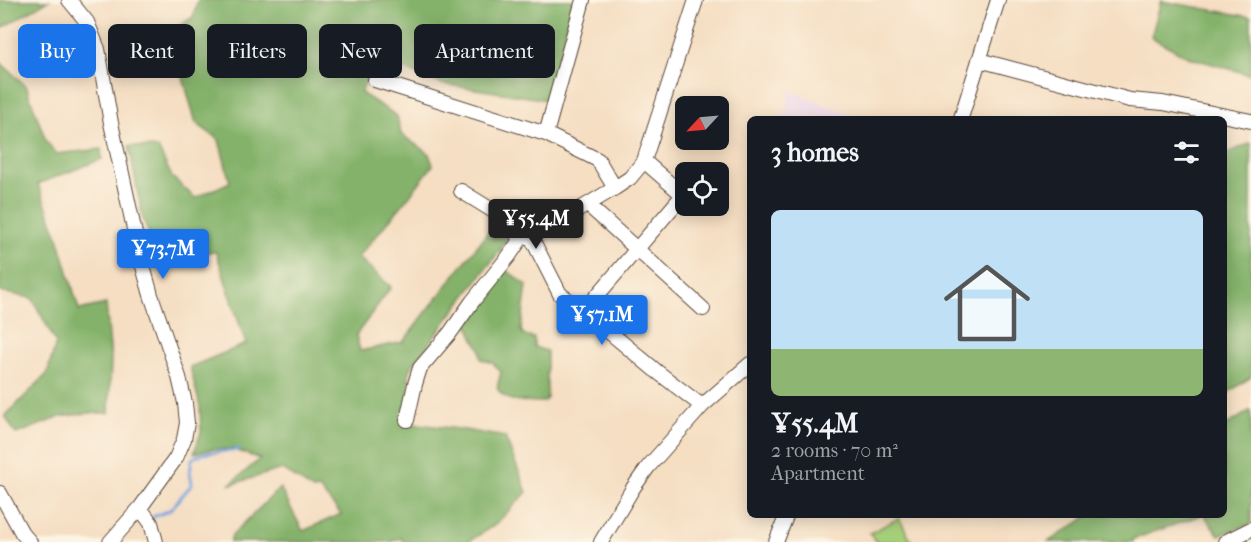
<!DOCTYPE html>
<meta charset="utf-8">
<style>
body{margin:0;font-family:"IM FELL French Canon",serif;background:#20242c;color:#f1f3f6;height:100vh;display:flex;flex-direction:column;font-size:22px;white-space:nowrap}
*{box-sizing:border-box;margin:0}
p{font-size:20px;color:#9ea1a6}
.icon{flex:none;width:33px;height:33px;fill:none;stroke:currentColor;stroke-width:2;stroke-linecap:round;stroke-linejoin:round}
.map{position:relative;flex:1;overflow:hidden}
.panel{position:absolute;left:747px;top:116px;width:480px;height:402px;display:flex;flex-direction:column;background:#171b24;border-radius:9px;box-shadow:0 3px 15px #0003}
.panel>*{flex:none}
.hud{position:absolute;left:18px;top:24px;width:570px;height:54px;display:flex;gap:12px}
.needle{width:39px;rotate:244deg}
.tools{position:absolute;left:675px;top:96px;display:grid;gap:12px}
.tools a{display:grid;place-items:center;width:54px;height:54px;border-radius:9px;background:#171b24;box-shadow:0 3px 15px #0003;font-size:30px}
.price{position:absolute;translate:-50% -51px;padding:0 14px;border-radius:6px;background:#1a73e8;color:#fff;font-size:20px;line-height:39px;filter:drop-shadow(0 2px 3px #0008)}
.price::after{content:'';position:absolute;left:50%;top:36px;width:18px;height:14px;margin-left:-9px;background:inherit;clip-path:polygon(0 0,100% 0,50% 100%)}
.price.on{background:#222;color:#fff}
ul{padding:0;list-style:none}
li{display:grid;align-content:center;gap:12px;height:318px;padding:0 24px}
li span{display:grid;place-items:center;height:186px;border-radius:9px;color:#555}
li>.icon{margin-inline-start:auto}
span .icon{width:108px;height:108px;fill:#fffc;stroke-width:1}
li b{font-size:26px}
h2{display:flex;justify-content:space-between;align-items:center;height:72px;padding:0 24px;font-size:26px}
.pill{padding:0 21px;border-radius:9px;background:#171b24;box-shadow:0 3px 15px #0003;font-size:21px;line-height:54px}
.pill.on{background:#1a73e8;color:#fff}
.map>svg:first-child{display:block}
.built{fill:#ecd1ea}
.green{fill:#a6cf7a;stroke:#707c4c;stroke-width:1.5}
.forest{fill:#84b26a;stroke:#606e44;stroke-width:1.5}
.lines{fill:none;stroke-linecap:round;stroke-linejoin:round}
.stream{stroke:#73a2dc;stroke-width:3}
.minor-casing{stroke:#574537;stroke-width:16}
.minor{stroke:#fff;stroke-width:14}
</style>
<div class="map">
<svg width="1251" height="542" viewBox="0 0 1251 542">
<rect width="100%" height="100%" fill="#fcf5e5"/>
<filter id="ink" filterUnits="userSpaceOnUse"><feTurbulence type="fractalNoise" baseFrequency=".0167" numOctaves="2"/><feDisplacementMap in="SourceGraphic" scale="12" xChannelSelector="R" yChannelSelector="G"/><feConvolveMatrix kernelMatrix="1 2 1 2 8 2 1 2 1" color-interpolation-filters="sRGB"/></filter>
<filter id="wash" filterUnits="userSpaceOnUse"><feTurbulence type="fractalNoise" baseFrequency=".008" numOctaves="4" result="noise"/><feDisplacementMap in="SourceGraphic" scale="24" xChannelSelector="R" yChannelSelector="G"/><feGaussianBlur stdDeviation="1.35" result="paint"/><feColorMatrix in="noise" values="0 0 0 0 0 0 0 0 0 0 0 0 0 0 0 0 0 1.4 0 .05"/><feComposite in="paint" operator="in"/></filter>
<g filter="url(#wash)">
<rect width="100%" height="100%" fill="#f5dec2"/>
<path class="built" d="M790 91 857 118H783Z"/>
<path class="green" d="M899 518 912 542H876L870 533Z"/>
<path class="forest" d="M0 0H49L0 29Z
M198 0H573L548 100 442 84 376 58 361 93 397 116 401 134 429 154 433 165 403 204 358 257 391 287 356 335 360 351 403 342 492 227 507 241 409 370V423L459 429 505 437 527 492 496 524 468 542H404L401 538 390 542H230L232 535 280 488 303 531 341 514 319 489 313 490 282 469 229 485 260 459 233 449H213L194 453 201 432 200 406 190 367 246 344 216 252 159 254 143 220 129 146 158 148 172 177 195 198 230 182 219 140 196 123 170 32 193 17Z
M1161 1 1251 17V75L1188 57 1151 37Z
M0 62 26 86 46 141 56 154 101 149 102 159 38 184 58 237 79 310 106 304 111 359 109 413H89L60 417 16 434 5 416 47 374 56 343 32 298 0 292Z
M1251 143V377L1224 395V154Z
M506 270 527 285 521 330 524 335 534 338V347L547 351V399L543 402C526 401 506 405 497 388L501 372 493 363 481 359 480 349 473 337 466 319Z
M1251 410V524L1219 535 1204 515 1224 514V427Z
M1090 515V514L1202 515 1133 539V542H1048Z"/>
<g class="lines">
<path class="stream" d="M153 517 170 510 192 484 190 472 192 459C204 450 225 453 240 449"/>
</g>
</g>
<g filter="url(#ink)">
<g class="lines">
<g class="minor-casing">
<path id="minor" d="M69 0 87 22 98 49 111 123 139 252 151 295 179 377 185 403 187 423 184 439 176 458 140 508 110 542
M979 60 1130 100 1163 103 1251 121
M375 80 546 134 598 160 615 188 630 178 644 161 696 0
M961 118 998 0
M546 134 583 0
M461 191 495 212 517 235 525 237 563 221 575 212 615 188
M588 205 703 309
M530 235 560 294 584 311
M702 406 750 364
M407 420 415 384 420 368 450 333 472 302 509 256 522 237
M0 493 22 533 30 542
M140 508 151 523 156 542
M601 542 633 488 648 467 702 406 655 370 584 311 683 195 644 161
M776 542 787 514
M1225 542 1251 529"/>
</g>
<use href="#minor" class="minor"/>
</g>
</g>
</svg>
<div class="tools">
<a><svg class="needle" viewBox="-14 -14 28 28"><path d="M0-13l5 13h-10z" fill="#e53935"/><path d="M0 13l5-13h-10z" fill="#9ea1a6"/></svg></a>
<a><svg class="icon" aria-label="locate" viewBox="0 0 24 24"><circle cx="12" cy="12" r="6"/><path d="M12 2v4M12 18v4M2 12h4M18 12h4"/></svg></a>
</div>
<b class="price on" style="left:536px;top:250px">¥55.4M</b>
<b class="price" style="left:163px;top:280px">¥73.7M</b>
<b class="price" style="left:602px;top:346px">¥57.1M</b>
<div class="hud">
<a class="pill on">Buy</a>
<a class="pill">Rent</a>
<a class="pill">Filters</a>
<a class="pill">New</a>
<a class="pill">Apartment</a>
</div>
<section class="panel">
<h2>3 homes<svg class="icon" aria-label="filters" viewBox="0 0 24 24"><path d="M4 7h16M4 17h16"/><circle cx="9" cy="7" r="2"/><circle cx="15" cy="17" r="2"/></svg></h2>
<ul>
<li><span style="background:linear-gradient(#bfe0f5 75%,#8fb573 0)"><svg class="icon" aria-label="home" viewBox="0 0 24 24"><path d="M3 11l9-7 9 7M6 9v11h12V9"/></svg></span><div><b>¥55.4M</b><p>2 rooms · 70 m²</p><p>Apartment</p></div></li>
</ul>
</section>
</div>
